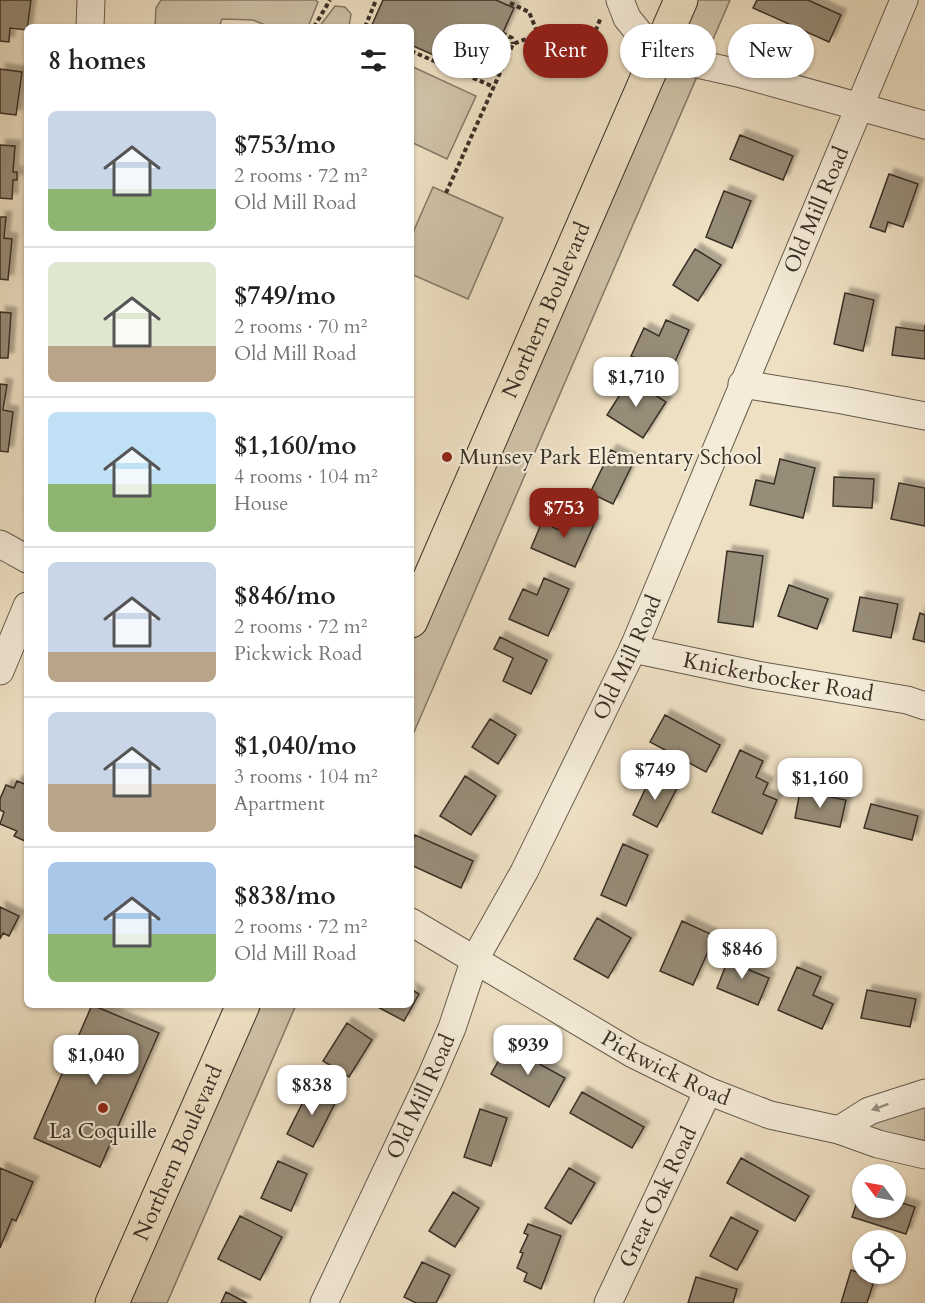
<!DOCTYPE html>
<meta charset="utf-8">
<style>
body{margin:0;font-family:Cardo,serif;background:#f2f2f2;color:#222;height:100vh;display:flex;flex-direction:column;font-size:22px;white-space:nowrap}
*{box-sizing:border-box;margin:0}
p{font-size:20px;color:#767676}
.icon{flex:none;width:33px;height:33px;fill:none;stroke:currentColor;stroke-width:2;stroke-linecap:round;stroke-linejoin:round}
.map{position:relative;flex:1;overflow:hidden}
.drawer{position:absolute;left:24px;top:24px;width:390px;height:984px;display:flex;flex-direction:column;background:#fff;border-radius:9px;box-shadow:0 2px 4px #0004}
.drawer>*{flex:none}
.top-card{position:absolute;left:432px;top:24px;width:402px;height:54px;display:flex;gap:12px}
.needle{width:39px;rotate:302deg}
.fabs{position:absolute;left:852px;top:1164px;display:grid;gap:12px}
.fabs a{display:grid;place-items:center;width:54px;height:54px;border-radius:50%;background:#fff;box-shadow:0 2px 4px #0004;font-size:30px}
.price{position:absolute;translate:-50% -51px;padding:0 14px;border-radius:12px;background:#fff;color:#222;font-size:20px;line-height:39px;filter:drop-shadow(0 2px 3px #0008)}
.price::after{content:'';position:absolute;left:50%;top:36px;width:18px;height:14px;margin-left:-9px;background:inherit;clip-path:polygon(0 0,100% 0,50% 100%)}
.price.current{background:#8f2418;color:#fff}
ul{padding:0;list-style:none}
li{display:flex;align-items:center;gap:18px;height:150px;padding:0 24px}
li+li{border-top:2px solid #e0e0e0}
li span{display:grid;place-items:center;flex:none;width:168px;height:120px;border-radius:9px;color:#555}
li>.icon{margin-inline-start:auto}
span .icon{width:72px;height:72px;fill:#fffc;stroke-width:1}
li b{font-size:26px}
h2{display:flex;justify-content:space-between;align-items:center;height:72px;padding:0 24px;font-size:26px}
.tag{padding:0 21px;border-radius:27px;background:#fff;box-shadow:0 2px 4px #0004;font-size:21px;line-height:54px}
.tag.current{background:#8f2418;color:#fff}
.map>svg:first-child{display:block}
.green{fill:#cfc2a8;stroke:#847968;stroke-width:1.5}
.building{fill:#978c78;stroke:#393027;stroke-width:1.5;filter:url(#shadow)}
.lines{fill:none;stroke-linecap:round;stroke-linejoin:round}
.minor-casing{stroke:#665c4e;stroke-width:29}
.major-casing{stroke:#393027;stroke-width:35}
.path{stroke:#393027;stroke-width:4;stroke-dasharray:4.5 3;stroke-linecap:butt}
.minor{stroke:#f4ebd8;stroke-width:27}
.major{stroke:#eee0c3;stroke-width:33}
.oneway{fill:#968e80}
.poi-dot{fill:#8f2418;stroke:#f4ebd8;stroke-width:2}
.labels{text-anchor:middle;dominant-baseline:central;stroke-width:4.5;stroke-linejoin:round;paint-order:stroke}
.street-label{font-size:22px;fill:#393027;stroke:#f4ebd8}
.poi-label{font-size:22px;fill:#393027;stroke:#f4ebd8;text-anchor:start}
</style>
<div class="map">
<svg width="925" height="1303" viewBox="0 0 925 1303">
<defs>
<filter id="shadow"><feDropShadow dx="5.5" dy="-5.5" stdDeviation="1.5" flood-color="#0004"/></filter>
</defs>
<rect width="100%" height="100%" fill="#eee0c3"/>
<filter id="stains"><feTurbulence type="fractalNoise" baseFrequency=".00333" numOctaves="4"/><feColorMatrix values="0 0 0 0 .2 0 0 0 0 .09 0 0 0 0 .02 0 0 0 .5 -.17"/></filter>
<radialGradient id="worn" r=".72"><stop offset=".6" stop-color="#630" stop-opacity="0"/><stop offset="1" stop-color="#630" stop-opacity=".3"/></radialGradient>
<path class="green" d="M161 0H315L318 2 308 27H270L253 20 222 19 219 27H155L156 8Z
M681 0H730L411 739V621Z
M335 6 345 7 351 14 349 27H319Z
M411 66 476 96 447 159 411 142Z
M433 187 503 218 468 299 411 274V237Z
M243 1005H296L167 1303H112Z
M925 1093V1155L839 1130Z"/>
<path class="building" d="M0 0H31L27 30 10 28 9 42 0 41Z
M383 0H496L514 8 501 37V46L496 47 483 77 411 45V27H371Z
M757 0H808L841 15 829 42 753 8Z
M0 69 22 72 16 115 0 113Z
M740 135 793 156 783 180 730 159Z
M0 145 15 146 13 172H17V180H13L12 199 0 198Z
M889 174 918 184 903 227 888 222 885 232 870 227Z
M724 191 751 201 732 248 706 237Z
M0 217H6L4 238 12 239 8 280 0 279Z
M695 249 721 265 698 301 673 285Z
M845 293 874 300 863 351 834 344Z
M0 312 11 313 8 358H0Z
M666 320 689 330 670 373 631 356 644 328 659 336Z
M925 325V359L892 355 896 327 924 331Z
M630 379 666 402 643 438 607 415Z
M0 384 7 385 3 410 13 412 8 452 0 451Z
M611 450 634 461 613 504 590 493Z
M780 459 815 468 803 518 750 505 756 480 774 484Z
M834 477 874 479 872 508 833 506Z
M899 483 925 488V526L891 519Z
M568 510 595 522 575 567 531 548 542 522 559 530Z
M727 551 763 556 753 627 718 622Z
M544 578 569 589 548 636 509 619 523 589 537 595Z
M789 585 828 599 817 629 778 616Z
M860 597 898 604 891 638 853 631Z
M920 613 925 615V642L913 639Z
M500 637 547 660 531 694 503 681 513 658 494 649Z
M665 715 720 745 706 772 650 742Z
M490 719 516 735 498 764 472 747Z
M740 750 763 761 756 777 768 783 763 794 777 800 762 834 712 812Z
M652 775 677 788 657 827 633 815Z
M465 776 496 796 471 835 440 816Z
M17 781 27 785V842L14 836 17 831 0 824 4 812 0 810V799L6 785 14 788Z
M800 791 846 800 840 827 795 818Z
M871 804 918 816 912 840 864 828Z
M415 835 473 861 461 888 411 865V845Z
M623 844 648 855 626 906 601 895Z
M0 907 19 916 9 936 3 933 0 939Z
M597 918 631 938 608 978 574 959Z
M682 921 715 936 693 985 660 971Z
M731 952 746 957 742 967 769 978 758 1005 717 988Z
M797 967 821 977 813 995 833 1004 822 1029 778 1010Z
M411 989 419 994 404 1021 374 1005H411Z
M867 990 916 999 910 1027 861 1018Z
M92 1005 159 1033 100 1167 34 1138Z
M347 1023 372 1040 349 1077 323 1061Z
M507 1046 565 1078 549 1107 491 1074Z
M311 1086 337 1099 313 1147 287 1134Z
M582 1092 644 1127 632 1148 570 1113Z
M480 1109 507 1118 491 1166 464 1157Z
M741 1158 809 1196 795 1221 727 1183Z
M278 1161 307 1174 291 1211 261 1198Z
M0 1168 33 1182 16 1221 12 1219 0 1248Z
M569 1168 595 1183 571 1224 545 1208Z
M861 1190 862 1208H896V1201L915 1207 906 1234 852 1217Z
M453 1192 479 1208 455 1247 429 1231Z
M240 1216 282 1237 260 1280 218 1259Z
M731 1217 758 1231 737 1270 710 1256Z
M528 1224 561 1236 541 1289 524 1281 527 1273 517 1268 523 1253 520 1252 528 1235 524 1233Z
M422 1262 450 1275 436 1303H416L404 1297Z
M851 1270 875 1278 867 1303H841Z
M696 1277 737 1289 733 1303H688Z
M226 1292 247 1303H221Z"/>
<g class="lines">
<g class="minor-casing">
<g id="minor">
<path d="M620 0 627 18 657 55 738 73 925 125"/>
<path d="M90 27 91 0"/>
<path d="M742 384 842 400 925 416"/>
<path d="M0 544 27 559"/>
<path id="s1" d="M633 649 757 675 907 700 925 706"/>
<path d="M0 671 27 606"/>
<path id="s2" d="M411 922 633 1054 708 1091 770 1115 839 1130 878 1144 925 1155"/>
<path d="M839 1130 869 1111 925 1093"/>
<path id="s3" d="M324 1303 430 1079 452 1028 475 959 524 872 633 649 904 0"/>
<path id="s4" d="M608 1303 708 1091"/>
</g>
</g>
<g class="major-casing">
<g id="major">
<path id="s5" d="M411 621 681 0"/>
<path id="s6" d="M112 1303 243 1005"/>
</g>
</g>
<path class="path" d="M510 3 529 12 538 34
M314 27 330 0
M365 27 376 0
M502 33 512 38 513 44
M411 51 494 87
M446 193 513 44 552 29 574 40 594 35 601 17"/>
<use href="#minor" class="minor"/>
<use href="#major" class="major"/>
</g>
<defs><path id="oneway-solid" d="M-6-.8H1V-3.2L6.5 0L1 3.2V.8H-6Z" transform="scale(1.5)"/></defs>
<use class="oneway" href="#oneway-solid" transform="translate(880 1107) rotate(160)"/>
<g class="poi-dot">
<circle cx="447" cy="457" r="6"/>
<circle cx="103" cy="1108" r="6"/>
</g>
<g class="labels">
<g class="street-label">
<text stroke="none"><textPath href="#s3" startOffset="1200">Old Mill Road</textPath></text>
<text stroke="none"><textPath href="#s5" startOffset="339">Northern Boulevard</textPath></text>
<text stroke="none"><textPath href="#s3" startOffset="714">Old Mill Road</textPath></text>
<text stroke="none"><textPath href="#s1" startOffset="148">Knickerbocker Road</textPath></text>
<text stroke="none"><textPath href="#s2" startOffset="294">Pickwick Road</textPath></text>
<text stroke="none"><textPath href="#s3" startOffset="228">Old Mill Road</textPath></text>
<text stroke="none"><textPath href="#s6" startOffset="164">Northern Boulevard</textPath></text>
<text stroke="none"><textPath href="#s4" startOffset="117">Great Oak Road</textPath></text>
</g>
<g class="poi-label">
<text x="459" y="457">Munsey Park Elementary School</text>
<text x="103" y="1131" text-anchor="middle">La Coquille</text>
</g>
</g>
<rect width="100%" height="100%" filter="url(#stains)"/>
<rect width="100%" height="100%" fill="url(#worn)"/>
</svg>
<div class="fabs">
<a><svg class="needle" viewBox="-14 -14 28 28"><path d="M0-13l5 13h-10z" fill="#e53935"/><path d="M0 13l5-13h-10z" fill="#767676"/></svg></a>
<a><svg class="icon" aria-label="locate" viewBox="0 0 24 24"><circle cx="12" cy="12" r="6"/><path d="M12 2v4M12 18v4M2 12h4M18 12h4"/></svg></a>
</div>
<b class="price" style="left:636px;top:408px">$1,710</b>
<b class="price current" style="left:564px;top:539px">$753</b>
<b class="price" style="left:655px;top:801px">$749</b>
<b class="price" style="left:820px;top:809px">$1,160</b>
<b class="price" style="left:742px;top:980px">$846</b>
<b class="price" style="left:528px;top:1076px">$939</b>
<b class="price" style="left:96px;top:1086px">$1,040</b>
<b class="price" style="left:312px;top:1116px">$838</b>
<div class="top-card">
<a class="tag">Buy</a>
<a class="tag current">Rent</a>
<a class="tag">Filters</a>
<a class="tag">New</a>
</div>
<section class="drawer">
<h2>8 homes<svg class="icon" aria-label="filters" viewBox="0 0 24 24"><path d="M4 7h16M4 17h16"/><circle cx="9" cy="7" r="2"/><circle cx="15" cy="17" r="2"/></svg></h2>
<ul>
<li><span style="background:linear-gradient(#c9d6e8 65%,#8fb573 0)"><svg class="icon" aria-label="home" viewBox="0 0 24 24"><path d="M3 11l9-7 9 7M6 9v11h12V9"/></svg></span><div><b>$753/mo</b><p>2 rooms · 72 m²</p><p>Old Mill Road</p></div></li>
<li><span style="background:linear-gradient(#dfe7d0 70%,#b9a48a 0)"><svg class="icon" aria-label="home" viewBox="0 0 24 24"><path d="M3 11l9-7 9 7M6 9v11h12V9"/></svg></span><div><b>$749/mo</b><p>2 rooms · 70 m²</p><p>Old Mill Road</p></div></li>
<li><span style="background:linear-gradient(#bfe0f5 60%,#8fb573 0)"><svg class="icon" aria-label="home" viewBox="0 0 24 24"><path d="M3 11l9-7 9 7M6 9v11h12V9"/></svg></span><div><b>$1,160/mo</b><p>4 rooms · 104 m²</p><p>House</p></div></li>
<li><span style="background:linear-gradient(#c9d6e8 75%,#b9a48a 0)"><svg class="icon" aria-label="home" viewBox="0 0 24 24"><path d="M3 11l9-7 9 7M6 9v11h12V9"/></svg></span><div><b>$846/mo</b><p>2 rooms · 72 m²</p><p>Pickwick Road</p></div></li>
<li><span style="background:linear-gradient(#c9d6e8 60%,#b9a48a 0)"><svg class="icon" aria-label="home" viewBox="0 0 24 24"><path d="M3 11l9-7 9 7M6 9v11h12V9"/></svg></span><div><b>$1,040/mo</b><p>3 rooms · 104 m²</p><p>Apartment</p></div></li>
<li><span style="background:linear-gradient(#a9c7e8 60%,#8fb573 0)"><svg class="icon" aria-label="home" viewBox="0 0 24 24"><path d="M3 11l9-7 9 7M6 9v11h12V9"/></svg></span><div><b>$838/mo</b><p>2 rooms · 72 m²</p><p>Old Mill Road</p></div></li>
</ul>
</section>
</div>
